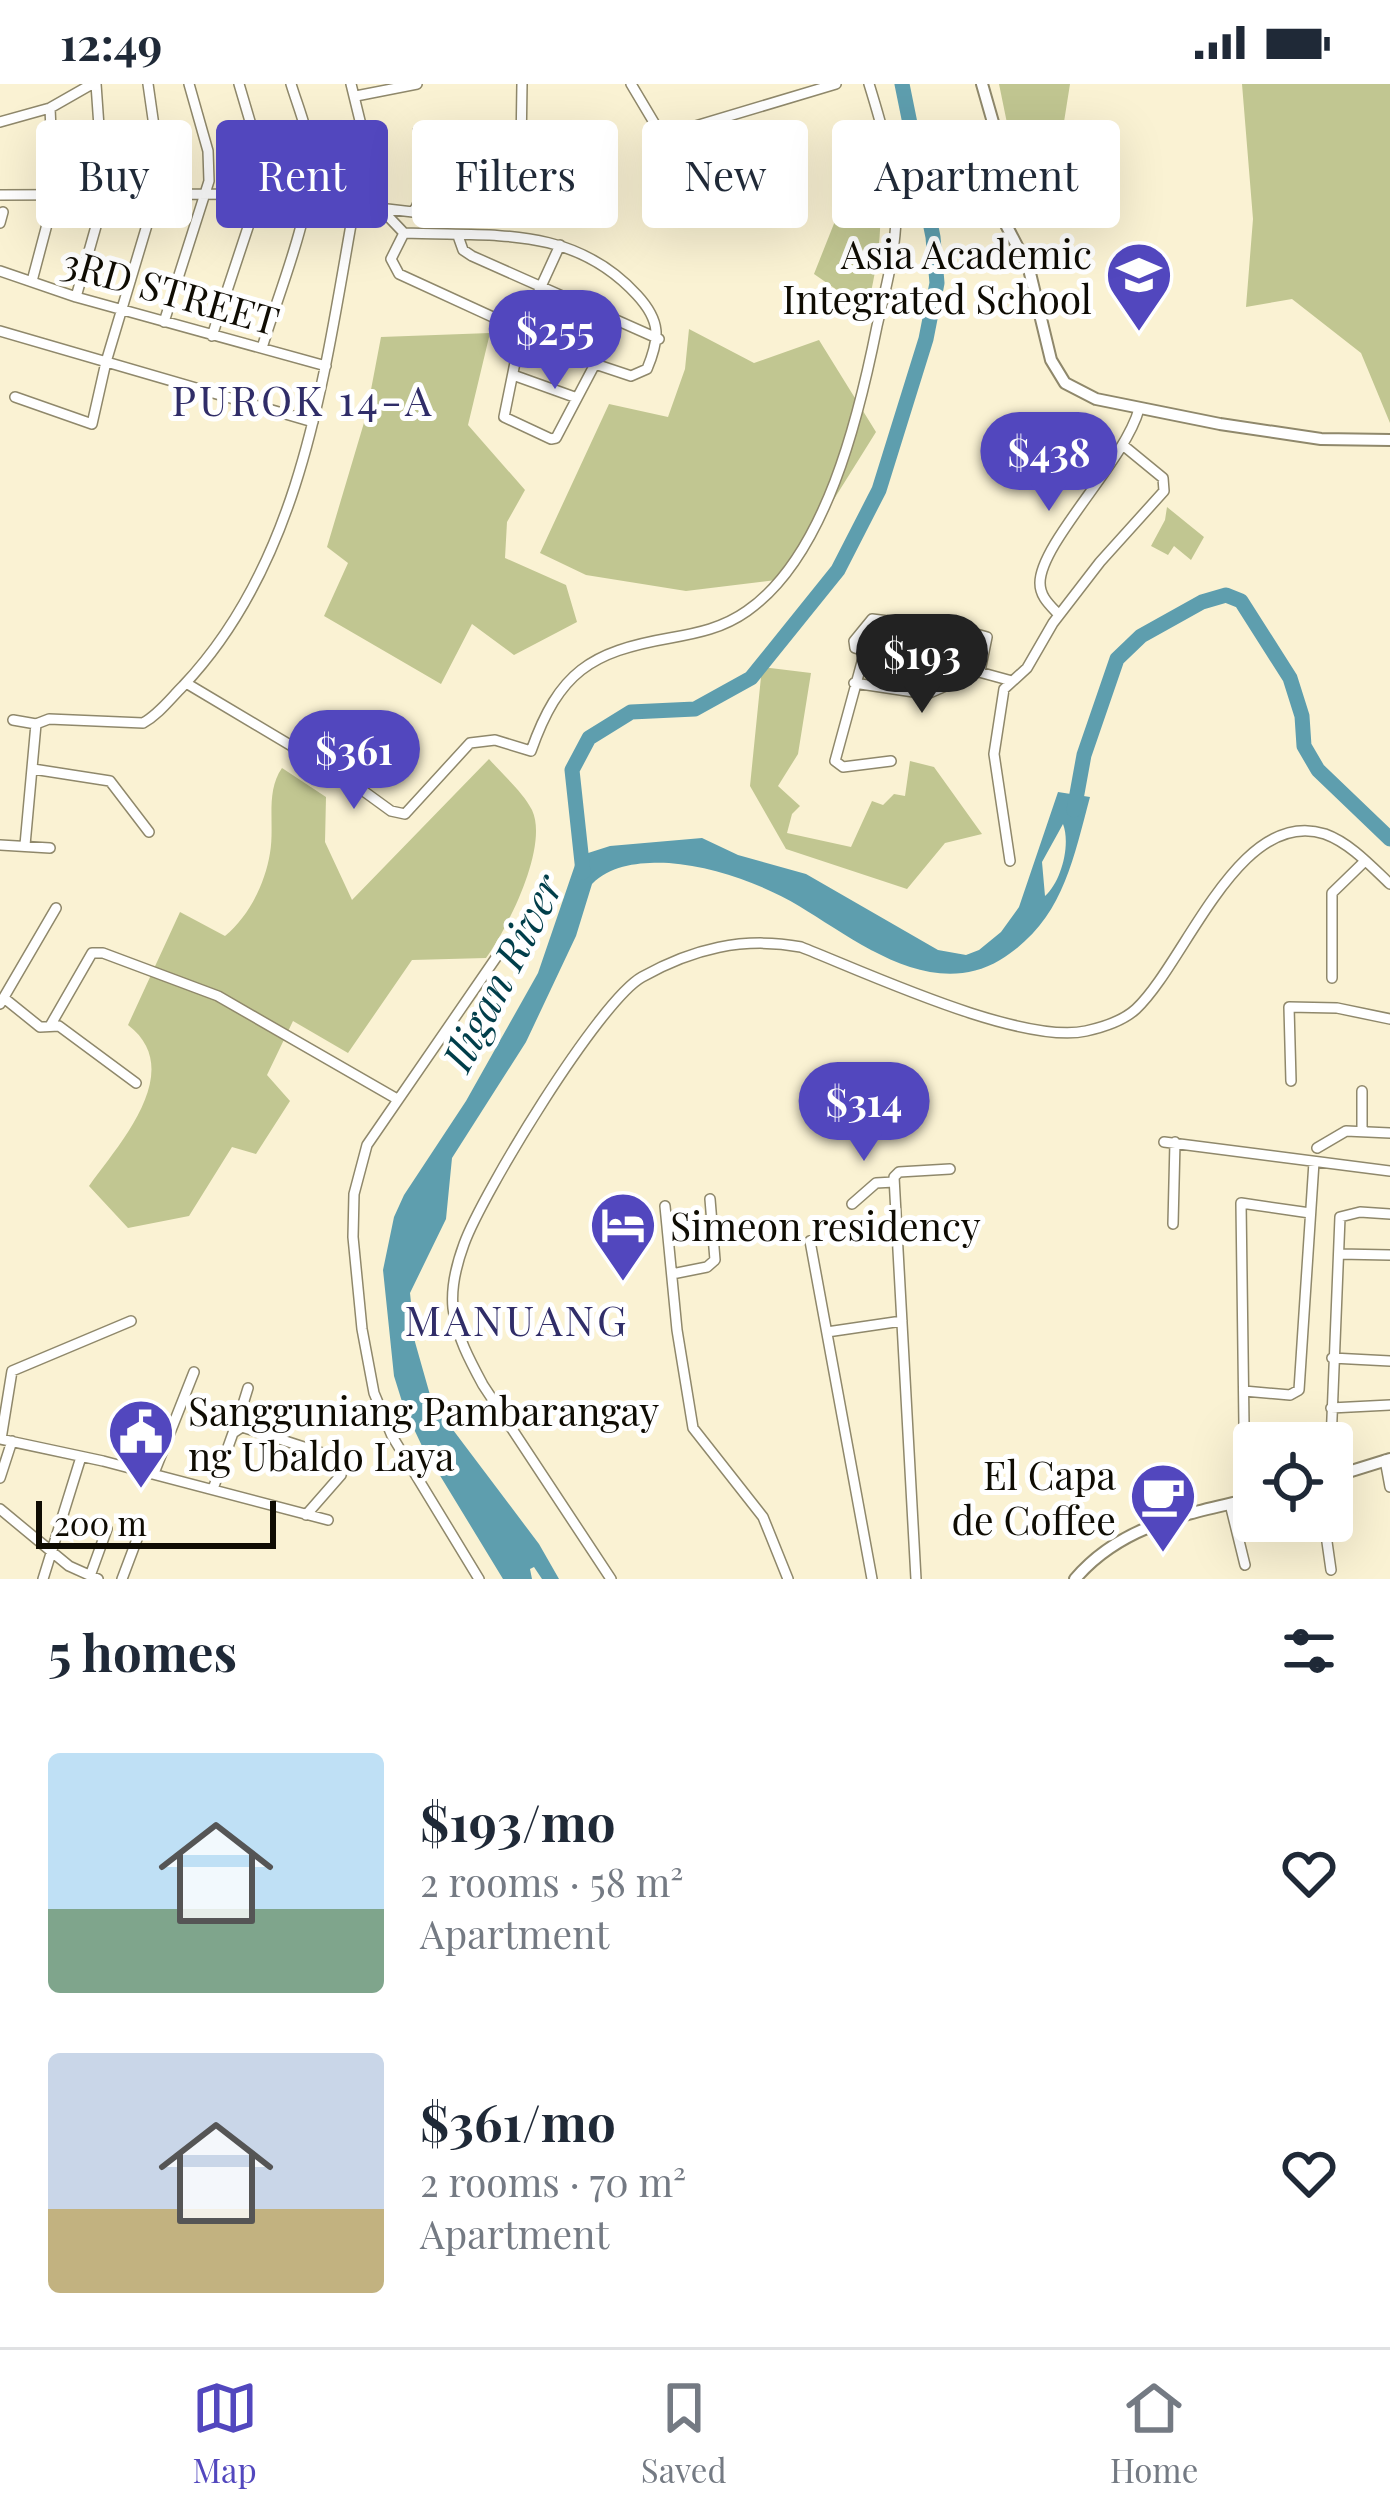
<!DOCTYPE html>
<meta charset="utf-8">
<style>
body{margin:0;font-family:"Playfair Display",serif;background:#f2f2f3;color:#1f2937;height:100vh;display:flex;flex-direction:column;font-size:45px;white-space:nowrap}
*{box-sizing:border-box;margin:0}
p{font-size:39px;color:#747a83}
.icon{flex:none;width:66px;height:66px;fill:none;stroke:currentColor;stroke-width:2;stroke-linecap:round;stroke-linejoin:round}
.map{position:relative;height:1495px;overflow:hidden}
.drawer{display:flex;flex-direction:column;background:#fff;flex:1}
.drawer>*{flex:none}
.hud{position:absolute;left:36px;top:36px;width:1320px;height:108px;display:flex;gap:24px}
.fabs{position:absolute;left:1233px;top:1338px;display:grid;gap:24px}
.fabs a{display:grid;place-items:center;width:120px;height:120px;border-radius:12px;background:#fff;box-shadow:0 12px 48px #0002;font-size:60px}
.scale{position:absolute;left:36px;bottom:30px;width:240px;box-sizing:border-box;padding-left:12px;border:6px solid #0f0c03;border-top:0;font-size:33px;line-height:42px;white-space:nowrap;color:#0f0c03;-webkit-text-stroke:9px #fff;paint-order:stroke}
.price{position:absolute;translate:-50% -102px;padding:0 27px;border-radius:42px;background:#5247be;color:#fff;font-size:39px;line-height:78px;filter:drop-shadow(0 3px 6px #0008)}
.price::after{content:'';position:absolute;left:50%;top:72px;width:36px;height:27px;margin-left:-18px;background:inherit;clip-path:polygon(0 0,100% 0,50% 100%)}
.price.active{background:#222;color:#fff}
ul{padding:0;list-style:none}
li{display:flex;align-items:center;gap:36px;height:300px;padding:0 48px}
li span{display:grid;place-items:center;flex:none;width:336px;height:240px;border-radius:12px;color:#555}
li>.icon{margin-inline-start:auto}
span .icon{width:144px;height:144px;fill:#fffc;stroke-width:1}
li b{font-size:51px}
h2{display:flex;justify-content:space-between;align-items:center;height:144px;padding:0 48px;font-size:51px}
.tag{padding:0 42px;border-radius:12px;background:#fff;box-shadow:0 12px 48px #0002;font-size:42px;line-height:108px}
.tag.active{background:#5247be;color:#fff}
.status{display:flex;justify-content:space-between;align-items:center;height:84px;padding:0 60px;background:#fff;direction:ltr}
.status svg{height:33px;fill:currentColor}
.dock{display:flex;justify-content:space-around;align-items:center;height:168px;border-top:3px solid #e0e1e3;background:#fff;font-size:33px;color:#747a83}
.dock a{display:grid;justify-items:center;gap:6px}
.dock .active{color:#5247be}
.map>svg:first-child{display:block}
.forest{fill:#c1c691}
.water{fill:#5e9eae;fill-rule:evenodd}
.lines{fill:none;stroke-linecap:round;stroke-linejoin:round}
.river{stroke:#5e9eae;stroke-width:15}
.minor-casing{stroke:#8f886b;stroke-width:12}
.major-casing{stroke:#8f886b;stroke-width:14}
.minor{stroke:#fff;stroke-width:9}
.major{stroke:#fff;stroke-width:10}
.labels{text-anchor:middle;dominant-baseline:central;stroke-width:10;stroke-linejoin:round;paint-order:stroke}
.poi-label{font-size:39px;fill:#0f0c03;stroke:#fff;text-anchor:end}
.street-label{font-size:39px;fill:#0f0c03;stroke:#fff}
.neighbourhood-label{font-size:42px;letter-spacing:3px;fill:#302d68;stroke:#fff}
.water-label{font-size:42px;font-style:italic;fill:#003e4a;stroke:#fff}
</style>
<div class="status"><b>12:49</b><svg viewBox="0 0 49 12"><path d="M0 12V9h3v3zM5 12V6h3v6zM10 12V3h3v9zM15 12V0h3v12zM26 1h20v11H26zM47 4h2v5h-2z"/></svg></div>
<div class="map">
<svg width="1390" height="1495" viewBox="0 0 1390 1495">
<rect width="100%" height="100%" fill="#faf2d3"/>
<path class="forest" d="M999 0H1070L1057 82 1016 83Z
M1242 0H1390V339L1361 269 1292 215 1246 223 1253 135Z
M859 55C892 111 880 167 867 227L814 190 837 132 864 131 865 112 842 99 833 78Z
M689 245 754 279 819 256 876 348 784 495 686 507 586 491 540 469 609 320 668 333 685 285Z
M490 249 468 341 525 406 507 438 505 474 566 501 577 538 514 571 472 540 441 600 324 532 348 479 327 463 366 332 381 253Z
M1167 423 1204 453 1191 476 1174 462 1168 471 1151 462 1165 436Z
M762 583 811 589 798 670 778 702 800 722 792 730 787 749 851 763 872 717 883 721 894 710 905 712 910 677 934 683 982 750 945 759 907 805 786 765 750 702Z
M489 675C502 690 523 708 532 726 549 762 508 844 486 874L412 876 348 969 293 937 267 991 290 1017 256 1070 232 1063 189 1132 128 1144 89 1102C120 1059 187 986 128 941L180 828 225 852C249 832 265 800 270 769 275 741 265 708 282 684L326 713 325 758 352 816Z"/>
<path class="water" d="M1058 708 1090 713C1072 780 1062 838 1000 876 931 917 857 857 799 822 763 800 711 782 669 779 642 778 612 780 592 800L576 852 526 958 452 1074 446 1135 410 1209 415 1258 432 1318 539 1460 559 1495H542L534 1483 530 1485 532 1495H503L422 1362 404 1324 394 1292 383 1186 394 1133 404 1111 466 1017 538 889 576 778 585 770 610 762 702 754 738 771 806 790 938 866 966 871 979 866 1001 848 1019 823ZM1063 740C1071 761 1061 798 1045 812L1042 778Z"/>
<g class="lines">
<path class="river" d="M1074 726 1084 671 1117 575 1141 552 1202 518 1226 511 1241 517 1290 594 1302 632 1304 662 1318 686 1390 755
M583 788 572 686 589 654 631 628 695 625 751 594 838 486 879 406 926 255 937 199 933 153 902 0"/>
<g class="minor-casing">
<path id="minor" d="M631 0 662 52 836 0
M356 12 417 0
M0 38 50 24 92 0
M469 44 473 105
M662 52 686 86 742 135
M421 104 506 105 514 98 521 65 522 0
M0 111 259 110 413 128C428 110 418 71 418 47
M383 127 404 149C491 153 572 140 637 211 661 237 660 254 647 285L631 292 595 280 399 190 391 175 404 149
M0 139 3 128
M458 152 463 166 472 172 659 255
M560 161 522 244 504 333 551 355 556 354 595 280
M0 187 76 213 326 282
M32 197 54 114 50 24
M76 213 104 114 96 0
M164 238 209 97 208 67 189 0
M0 247 313 338
M212 252 259 110 257 61 239 0
M262 264C278 210 314 126 310 73 309 48 298 23 291 0
M513 291 577 314
M15 313 92 340 106 278 156 111 159 77 148 0
M1059 531C1050 521 1040 513 1040 499 1040 459 1125 377 1139 325
M186 599 347 695 391 727 405 730 470 659 495 656 531 667C559 588 590 568 670 554 698 549 723 544 747 527 826 472 859 332 877 242 885 207 895 171 896 134 896 90 882 42 869 0
M854 599 927 610 980 587 987 553 962 546 872 535 854 557 855 564 865 567
M13 636 36 640 49 635 143 639C159 630 170 615 183 602 313 465 327 258 362 81L363 49 351 0
M891 677 843 683 835 677 865 567 946 579 1012 597
M33 685 110 697 149 748
M0 761 50 764
M25 761 36 640
M1010 777 994 670 1004 605 1027 584 1053 539 1100 478 1164 407 1163 394 1124 362
M1332 894V809L1365 777
M4 914 40 943 59 942 136 999
M0 920 56 824
M50 942 92 869H103L218 912 397 1015
M1291 997 1289 923 1337 924 1390 935
M1362 1007V1047
M1164 1058 1390 1087
M1317 1064 1346 1047 1390 1049
M852 1120 876 1099 894 1098
M665 1122 677 1246 693 1344 763 1433 788 1495
M1173 1140 1175 1058
M810 1157 872 1495
M1339 1170 1390 1171
M672 1190 707 1183 715 1176 710 1115
M827 1248 902 1237
M1332 1274 1390 1277
M1244 1307 1290 1311 1299 1306 1314 1078
M1331 1324 1390 1321
M235 1346 248 1304
M0 1355 103 1377 328 1436
M1 1355 12 1287 131 1237
M1331 1359 1340 1133 1360 1128 1390 1130
M1385 1376 1390 1403
M154 1389 194 1288
M0 1394 12 1357
M213 1405 233 1349 242 1343 344 1376 341 1391 306 1431
M1245 1416 1241 1119 1310 1129
M1230 1420 1245 1481
M0 1425 69 1482 98 1495
M1324 1437 1331 1486
M90 1492 107 1445
M43 1495 81 1373
M122 1495 142 1442
M479 1495 392 1352 374 1309 362 1245 353 1153 354 1110 367 1061 502 865
M611 1495 483 1301C470 1277 456 1251 453 1224 451 1204 457 1179 464 1160 482 1110 599 917 642 893 692 865 743 852 801 863 867 889 1021 961 1086 947 1104 943 1123 937 1136 925 1186 878 1239 722 1325 750 1350 759 1371 782 1390 800
M916 1495 894 1093 899 1088 950 1085"/>
</g>
<g class="major-casing">
<path id="major" d="M982 0 1005 80 1002 133 1029 185 1051 276 1065 299 1096 315 1220 340 1321 355 1390 356
M1332 1393 1390 1375
M1075 1495C1122 1440 1188 1430 1254 1414"/>
</g>
<use href="#minor" class="minor"/>
<use href="#major" class="major"/>
</g>
<defs>
<g id="school-pin" transform="scale(3.45)"><path d="M0 17L-7.5 6A9.5 9.5 0 1 1 7.5 6Z" fill="#5247be" stroke="#fff"/><path d="M0-5L7-2L0 1L-7-2ZM-4 1L0 2.5L4 1V4Q0 6-4 4Z" fill="#fff"/></g>
<g id="hotel-pin" transform="scale(3.45)"><path d="M0 17L-7.5 6A9.5 9.5 0 1 1 7.5 6Z" fill="#5247be" stroke="#fff"/><path d="M-6-4.5h1.5V1H6V5H4.5V3h-9V5H-6ZM-4 0a1.8 1.8 0 1 1 3.6 0ZM.5 0V-2.5h3Q6-2.5 6 0Z" fill="#fff"/></g>
<g id="civic-pin" transform="scale(3.45)"><path d="M0 17L-7.5 6A9.5 9.5 0 1 1 7.5 6Z" fill="#5247be" stroke="#fff"/><path d="M-.6-6.5H3V-4.5H.6V-3L4-1V1h2V6H-6V1h2V-1L-.6-3ZM-1.2 2.5V6h2.4V2.5Z" fill="#fff"/></g>
<g id="cafe-pin" transform="scale(3.45)"><path d="M0 17L-7.5 6A9.5 9.5 0 1 1 7.5 6Z" fill="#5247be" stroke="#fff"/><path d="M-5.5-4.5H6V0H3Q3 3.5 0 3.5H-2.5Q-5.5 3.5-5.5 0ZM3-3.2v2h1.7v-2ZM-6 4.5H4V6H-6Z" fill="#fff"/></g>
</defs>
<g fill-rule="evenodd">
<use href="#school-pin" x="1139" y="191"/>
<use href="#hotel-pin" x="623" y="1141"/>
<use href="#civic-pin" x="141" y="1348"/>
<use href="#cafe-pin" x="1163" y="1412"/>
</g>
<g class="labels">
<g class="poi-label">
<text x="1092" y="169">Asia Academic<tspan x="1092" dy="45">Integrated School</tspan></text>
<text x="670" y="1141" text-anchor="start">Simeon residency</text>
<text x="188" y="1326" text-anchor="start">Sangguniang Pambarangay<tspan x="188" dy="45">ng Ubaldo Laya</tspan></text>
<text x="1116" y="1390">El Capa<tspan x="1116" dy="45">de Coffee</tspan></text>
</g>
<g class="street-label">
<text transform="translate(171 206) rotate(16)">3RD STREET</text>
</g>
<g class="neighbourhood-label">
<text x="303" y="315">PUROK 14-A</text>
<text x="517" y="1235">MANUANG</text>
</g>
<g class="water-label">
<text transform="translate(501 888) rotate(-63)">Iligan River</text>
</g>
</g>
</svg>
<div class="fabs">
<a><svg class="icon" aria-label="locate" viewBox="0 0 24 24"><circle cx="12" cy="12" r="6"/><path d="M12 2v4M12 18v4M2 12h4M18 12h4"/></svg></a>
</div>
<div class="scale">200 m</div>
<b class="price" style="left:555px;top:308px">$255</b>
<b class="price" style="left:1049px;top:430px">$438</b>
<b class="price active" style="left:922px;top:632px">$193</b>
<b class="price" style="left:354px;top:728px">$361</b>
<b class="price" style="left:864px;top:1080px">$314</b>
<div class="hud">
<a class="tag">Buy</a>
<a class="tag active">Rent</a>
<a class="tag">Filters</a>
<a class="tag">New</a>
<a class="tag">Apartment</a>
</div>
</div>
<section class="drawer">
<h2>5 homes<svg class="icon" aria-label="filters" viewBox="0 0 24 24"><path d="M4 7h16M4 17h16"/><circle cx="9" cy="7" r="2"/><circle cx="15" cy="17" r="2"/></svg></h2>
<ul>
<li><span style="background:linear-gradient(#bfe0f5 65%,#7fa58c 0)"><svg class="icon" aria-label="home" viewBox="0 0 24 24"><path d="M3 11l9-7 9 7M6 9v11h12V9"/></svg></span><div><b>$193/mo</b><p>2 rooms · 58 m²</p><p>Apartment</p></div><svg class="icon" aria-label="heart" viewBox="0 0 24 24"><path d="M12 20l-8-8c-3-5 5-10 8-4 3-6 11-1 8 4z"/></svg></li>
<li><span style="background:linear-gradient(#c9d6e8 65%,#c2b280 0)"><svg class="icon" aria-label="home" viewBox="0 0 24 24"><path d="M3 11l9-7 9 7M6 9v11h12V9"/></svg></span><div><b>$361/mo</b><p>2 rooms · 70 m²</p><p>Apartment</p></div><svg class="icon" aria-label="heart" viewBox="0 0 24 24"><path d="M12 20l-8-8c-3-5 5-10 8-4 3-6 11-1 8 4z"/></svg></li>
</ul>
</section>
<nav class="dock">
<a class="active"><svg class="icon" aria-label="map" viewBox="0 0 24 24"><path d="M3 6l6-2 6 2 6-2v14l-6 2-6-2-6 2zM9 4v14M15 6v14"/></svg>Map</a>
<a><svg class="icon" aria-label="saved" viewBox="0 0 24 24"><path d="M7 4h10v16l-5-4-5 4z"/></svg>Saved</a>
<a><svg class="icon" aria-label="home" viewBox="0 0 24 24"><path d="M3 11l9-7 9 7M6 9v11h12V9"/></svg>Home</a>
</nav>
